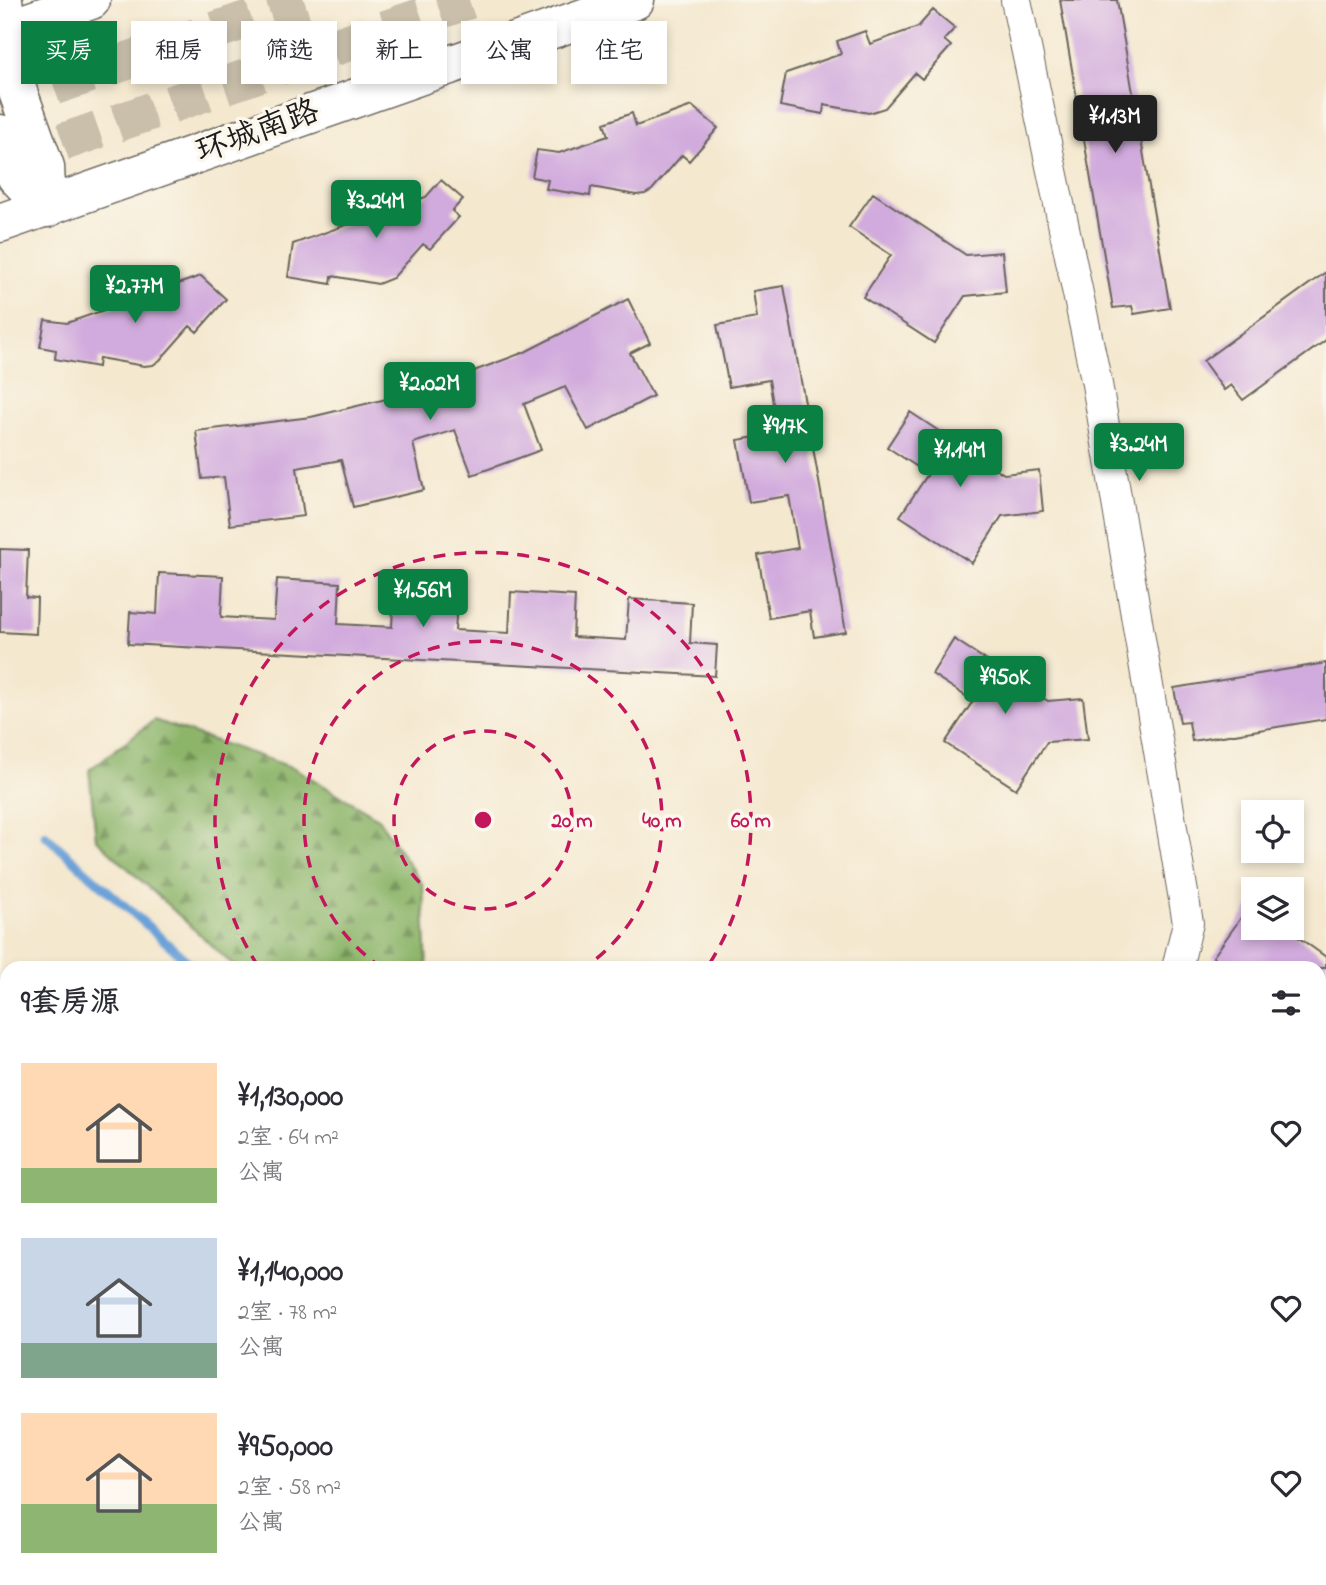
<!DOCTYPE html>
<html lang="zh">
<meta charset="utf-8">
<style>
body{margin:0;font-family:"Indie Flower","LXGW WenKai TC",sans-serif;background:#f2f2f3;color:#2b2b33;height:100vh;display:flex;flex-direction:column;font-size:26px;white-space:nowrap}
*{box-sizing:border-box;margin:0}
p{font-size:23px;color:#7c7c81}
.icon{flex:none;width:38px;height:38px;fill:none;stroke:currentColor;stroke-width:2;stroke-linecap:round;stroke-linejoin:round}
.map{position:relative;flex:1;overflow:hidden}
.sheet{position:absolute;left:0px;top:961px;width:1326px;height:625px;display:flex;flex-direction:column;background:#fff;border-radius:21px 21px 0 0;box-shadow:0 4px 10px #0003}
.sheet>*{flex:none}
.top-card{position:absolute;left:21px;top:21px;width:700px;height:63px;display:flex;gap:14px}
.controls{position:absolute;left:1241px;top:800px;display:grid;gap:14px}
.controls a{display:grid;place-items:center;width:63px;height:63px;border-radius:0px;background:#fff;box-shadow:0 4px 10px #0003;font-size:35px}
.price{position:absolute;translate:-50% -60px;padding:0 16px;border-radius:7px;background:#0b8043;color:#fff;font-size:23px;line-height:46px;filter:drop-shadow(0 2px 4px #0008)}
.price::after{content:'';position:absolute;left:50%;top:42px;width:21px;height:16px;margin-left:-10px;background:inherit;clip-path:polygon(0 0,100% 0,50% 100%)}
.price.current{background:#222;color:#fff}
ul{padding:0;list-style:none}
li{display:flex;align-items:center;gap:21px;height:175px;padding:0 21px}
li span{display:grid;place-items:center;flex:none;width:196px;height:140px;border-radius:0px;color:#555}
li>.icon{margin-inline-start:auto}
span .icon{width:84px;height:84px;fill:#fffc;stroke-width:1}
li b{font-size:30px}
h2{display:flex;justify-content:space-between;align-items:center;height:84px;padding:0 21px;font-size:30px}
.chip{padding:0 24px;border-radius:0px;background:#fff;box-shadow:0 4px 10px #0003;font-size:24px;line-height:63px}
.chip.current{background:#0b8043;color:#fff}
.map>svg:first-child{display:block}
.forest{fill:url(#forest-firs);stroke:#546844;stroke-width:2}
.water{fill:url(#water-rules);stroke:#435e7a;stroke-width:2}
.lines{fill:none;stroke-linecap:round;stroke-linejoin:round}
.stream{stroke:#6aa1d8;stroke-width:9}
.building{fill:#d1abdd}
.primary-tunnel{stroke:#c9bfab;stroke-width:38;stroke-dasharray:38 19;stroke-linecap:butt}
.street-casing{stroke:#68635b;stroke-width:32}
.secondary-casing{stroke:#68635b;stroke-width:41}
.primary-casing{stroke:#68635b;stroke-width:41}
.street{stroke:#fff;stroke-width:30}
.secondary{stroke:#fff;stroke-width:38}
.primary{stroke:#fff;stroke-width:38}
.ring{fill:none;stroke:#c2185b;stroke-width:3.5;stroke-dasharray:12 9}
.labels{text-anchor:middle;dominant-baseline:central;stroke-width:7;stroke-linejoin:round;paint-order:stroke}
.street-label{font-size:32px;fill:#1c1c1c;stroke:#fbf7ec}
.centre{fill:#c2185b;stroke:#fbf7ec;stroke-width:3.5}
.ring-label{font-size:21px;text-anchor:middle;font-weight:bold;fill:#c2185b;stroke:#fbf7ec;stroke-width:7;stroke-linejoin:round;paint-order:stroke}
</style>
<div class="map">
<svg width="1326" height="1585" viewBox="0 0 1326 1585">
<defs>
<pattern id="forest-firs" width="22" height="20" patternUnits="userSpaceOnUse" patternTransform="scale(1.75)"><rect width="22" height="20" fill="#8db56b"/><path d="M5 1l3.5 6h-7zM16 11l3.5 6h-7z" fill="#729257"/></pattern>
<pattern id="water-rules" width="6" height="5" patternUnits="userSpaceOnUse" patternTransform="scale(1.75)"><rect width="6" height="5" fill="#6aa1d8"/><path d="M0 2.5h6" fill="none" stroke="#5682ae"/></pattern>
</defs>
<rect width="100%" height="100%" fill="#fbf7ec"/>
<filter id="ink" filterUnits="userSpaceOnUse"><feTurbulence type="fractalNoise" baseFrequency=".0143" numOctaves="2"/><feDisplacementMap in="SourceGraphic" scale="14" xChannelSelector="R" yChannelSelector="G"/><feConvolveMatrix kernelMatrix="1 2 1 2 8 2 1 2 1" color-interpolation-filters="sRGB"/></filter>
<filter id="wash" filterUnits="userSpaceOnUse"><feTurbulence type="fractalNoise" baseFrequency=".00686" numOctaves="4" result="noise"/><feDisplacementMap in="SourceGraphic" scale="28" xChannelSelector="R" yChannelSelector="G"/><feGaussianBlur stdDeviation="1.57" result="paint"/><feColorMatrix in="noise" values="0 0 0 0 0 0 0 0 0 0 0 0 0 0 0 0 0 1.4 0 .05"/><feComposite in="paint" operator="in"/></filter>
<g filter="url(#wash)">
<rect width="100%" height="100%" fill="#f4e8cf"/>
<path class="forest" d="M154 720 294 768 378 818 423 885 427 968H236L96 839 89 770Z
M1320 1492 1326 1498V1585H860L851 1579 1320 1578Z"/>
<path class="water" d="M7 1339V1578H851L860 1585H0V1345Z"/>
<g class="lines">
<path class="stream" d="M45 835 195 968"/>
</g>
<g id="blocks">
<path class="building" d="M1060 0H1117L1170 308 1134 314 1132 306 1113 308Z
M933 10 955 28 944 40 951 46 922 79 915 73 885 108 869 113 824 105 823 114 780 106 786 73 841 54 837 41 865 31 870 44 918 27Z
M692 106 718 128 689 161 682 155 652 190 645 194 636 195 591 187 590 196 546 189 548 180 532 177 537 150 559 153 608 136 604 123 632 113 636 126Z
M441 180 463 199 452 211 459 217 430 249 423 244 393 278 378 284 332 276 331 284 288 277 293 244 349 224 345 212 373 201 377 214 426 197Z
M873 193 966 255 1002 252 1006 292 965 296 934 343 863 297 891 255 849 227Z
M1326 272V340L1243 400 1231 385 1224 390 1203 361Z
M201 276 226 299 197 332 190 326 160 360 153 365 144 366 99 358 98 367 55 359 56 350 40 347 45 320 67 323 116 306 112 294 140 284 144 296Z
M784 286 846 632 814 637 810 611 769 618 758 555 798 548 789 496 749 502 738 440 778 433 769 380 729 387 717 325 757 318 753 291Z
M628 299 650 343 630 353 653 396 588 430 565 387 524 404 541 450 472 475 455 430 413 443 424 490 353 507 341 460 297 468 304 516 230 525 224 477 202 479 196 431 311 417 420 391 525 352Z
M910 412 1004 474 1039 470 1043 511 1002 516 972 563 900 516 928 474 887 447Z
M0 549 28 550 26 597 37 598 36 634 0 632Z
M159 573 223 576 221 617 274 620 277 579 340 583 338 624 392 627 394 586 458 590 455 630 509 633 511 592 575 596 573 637 626 640 629 599 692 603 690 643 717 645 715 676 128 644 130 612 157 614Z
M954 639 1048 701 1083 698 1088 739 1047 742 1016 789 945 743 973 701 932 674Z
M1326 663V719L1192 741 1189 722 1180 723 1174 688Z
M1253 901V928H1285L1326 957V968H1229L1213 957Z"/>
</g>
</g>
<g filter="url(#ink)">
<use href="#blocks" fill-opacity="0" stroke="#68635b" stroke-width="2"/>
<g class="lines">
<path class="primary-tunnel" d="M0 105 304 0
M9 161 469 0"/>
<g class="street-casing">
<path id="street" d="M1016 0 1097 384 1188 923 1177 968"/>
</g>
<g class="secondary-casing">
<path id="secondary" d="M3 0 14 81 45 167 47 208
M0 134 16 176 47 208"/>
</g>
<g class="primary-casing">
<path id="primary" d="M0 32 91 0
M0 223 635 0"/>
</g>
<use href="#street" class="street"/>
<use href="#secondary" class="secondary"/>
<use href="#primary" class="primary"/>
</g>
</g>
<g class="ring">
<circle cx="483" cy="820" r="89"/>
<path d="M382 968A179 179 0 1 1 584 968"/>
<path d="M258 966A268 268 0 1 1 708 966"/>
</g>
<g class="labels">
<g class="street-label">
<text transform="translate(258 133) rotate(-20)">环城南路</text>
</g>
</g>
<circle cx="483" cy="820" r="10" class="centre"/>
<g class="ring-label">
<text x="572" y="827">20 m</text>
<text x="662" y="827">40 m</text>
<text x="751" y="827">60 m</text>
</g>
</svg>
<div class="controls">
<a><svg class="icon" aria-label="locate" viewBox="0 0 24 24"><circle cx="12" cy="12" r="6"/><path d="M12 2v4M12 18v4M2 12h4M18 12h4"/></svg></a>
<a><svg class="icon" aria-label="layers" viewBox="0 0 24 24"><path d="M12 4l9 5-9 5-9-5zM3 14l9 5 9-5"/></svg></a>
</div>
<b class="price current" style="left:1115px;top:155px">¥1.13M</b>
<b class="price" style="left:376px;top:240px">¥3.24M</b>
<b class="price" style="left:135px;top:325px">¥2.77M</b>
<b class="price" style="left:430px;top:422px">¥2.02M</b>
<b class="price" style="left:785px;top:465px">¥917K</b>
<b class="price" style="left:1139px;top:483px">¥3.24M</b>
<b class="price" style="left:960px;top:489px">¥1.14M</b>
<b class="price" style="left:423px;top:629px">¥1.56M</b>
<b class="price" style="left:1005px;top:716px">¥950K</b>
<div class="top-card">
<a class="chip current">买房</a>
<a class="chip">租房</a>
<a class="chip">筛选</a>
<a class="chip">新上</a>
<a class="chip">公寓</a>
<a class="chip">住宅</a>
</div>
<section class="sheet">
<h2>9套房源<svg class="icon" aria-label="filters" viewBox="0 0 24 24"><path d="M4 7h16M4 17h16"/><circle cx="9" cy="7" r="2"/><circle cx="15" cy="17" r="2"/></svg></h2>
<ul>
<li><span style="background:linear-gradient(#ffd9b3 75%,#8fb573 0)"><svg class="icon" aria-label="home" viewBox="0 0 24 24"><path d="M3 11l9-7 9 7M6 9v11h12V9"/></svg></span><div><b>¥1,130,000</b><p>2室 · 64 m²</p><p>公寓</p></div><svg class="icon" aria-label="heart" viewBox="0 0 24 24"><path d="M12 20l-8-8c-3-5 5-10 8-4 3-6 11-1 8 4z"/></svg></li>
<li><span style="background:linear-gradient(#c9d6e8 75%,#7fa58c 0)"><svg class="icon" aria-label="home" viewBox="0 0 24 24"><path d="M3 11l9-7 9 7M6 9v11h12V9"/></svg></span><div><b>¥1,140,000</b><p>2室 · 78 m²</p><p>公寓</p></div><svg class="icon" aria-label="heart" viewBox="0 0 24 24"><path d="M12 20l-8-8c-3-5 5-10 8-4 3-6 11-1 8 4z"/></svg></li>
<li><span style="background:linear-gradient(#ffd9b3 65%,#8fb573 0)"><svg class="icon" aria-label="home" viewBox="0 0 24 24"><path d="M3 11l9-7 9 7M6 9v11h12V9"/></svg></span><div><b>¥950,000</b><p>2室 · 58 m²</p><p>公寓</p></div><svg class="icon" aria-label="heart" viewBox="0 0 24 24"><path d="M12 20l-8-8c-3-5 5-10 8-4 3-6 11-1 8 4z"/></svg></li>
</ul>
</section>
</div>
